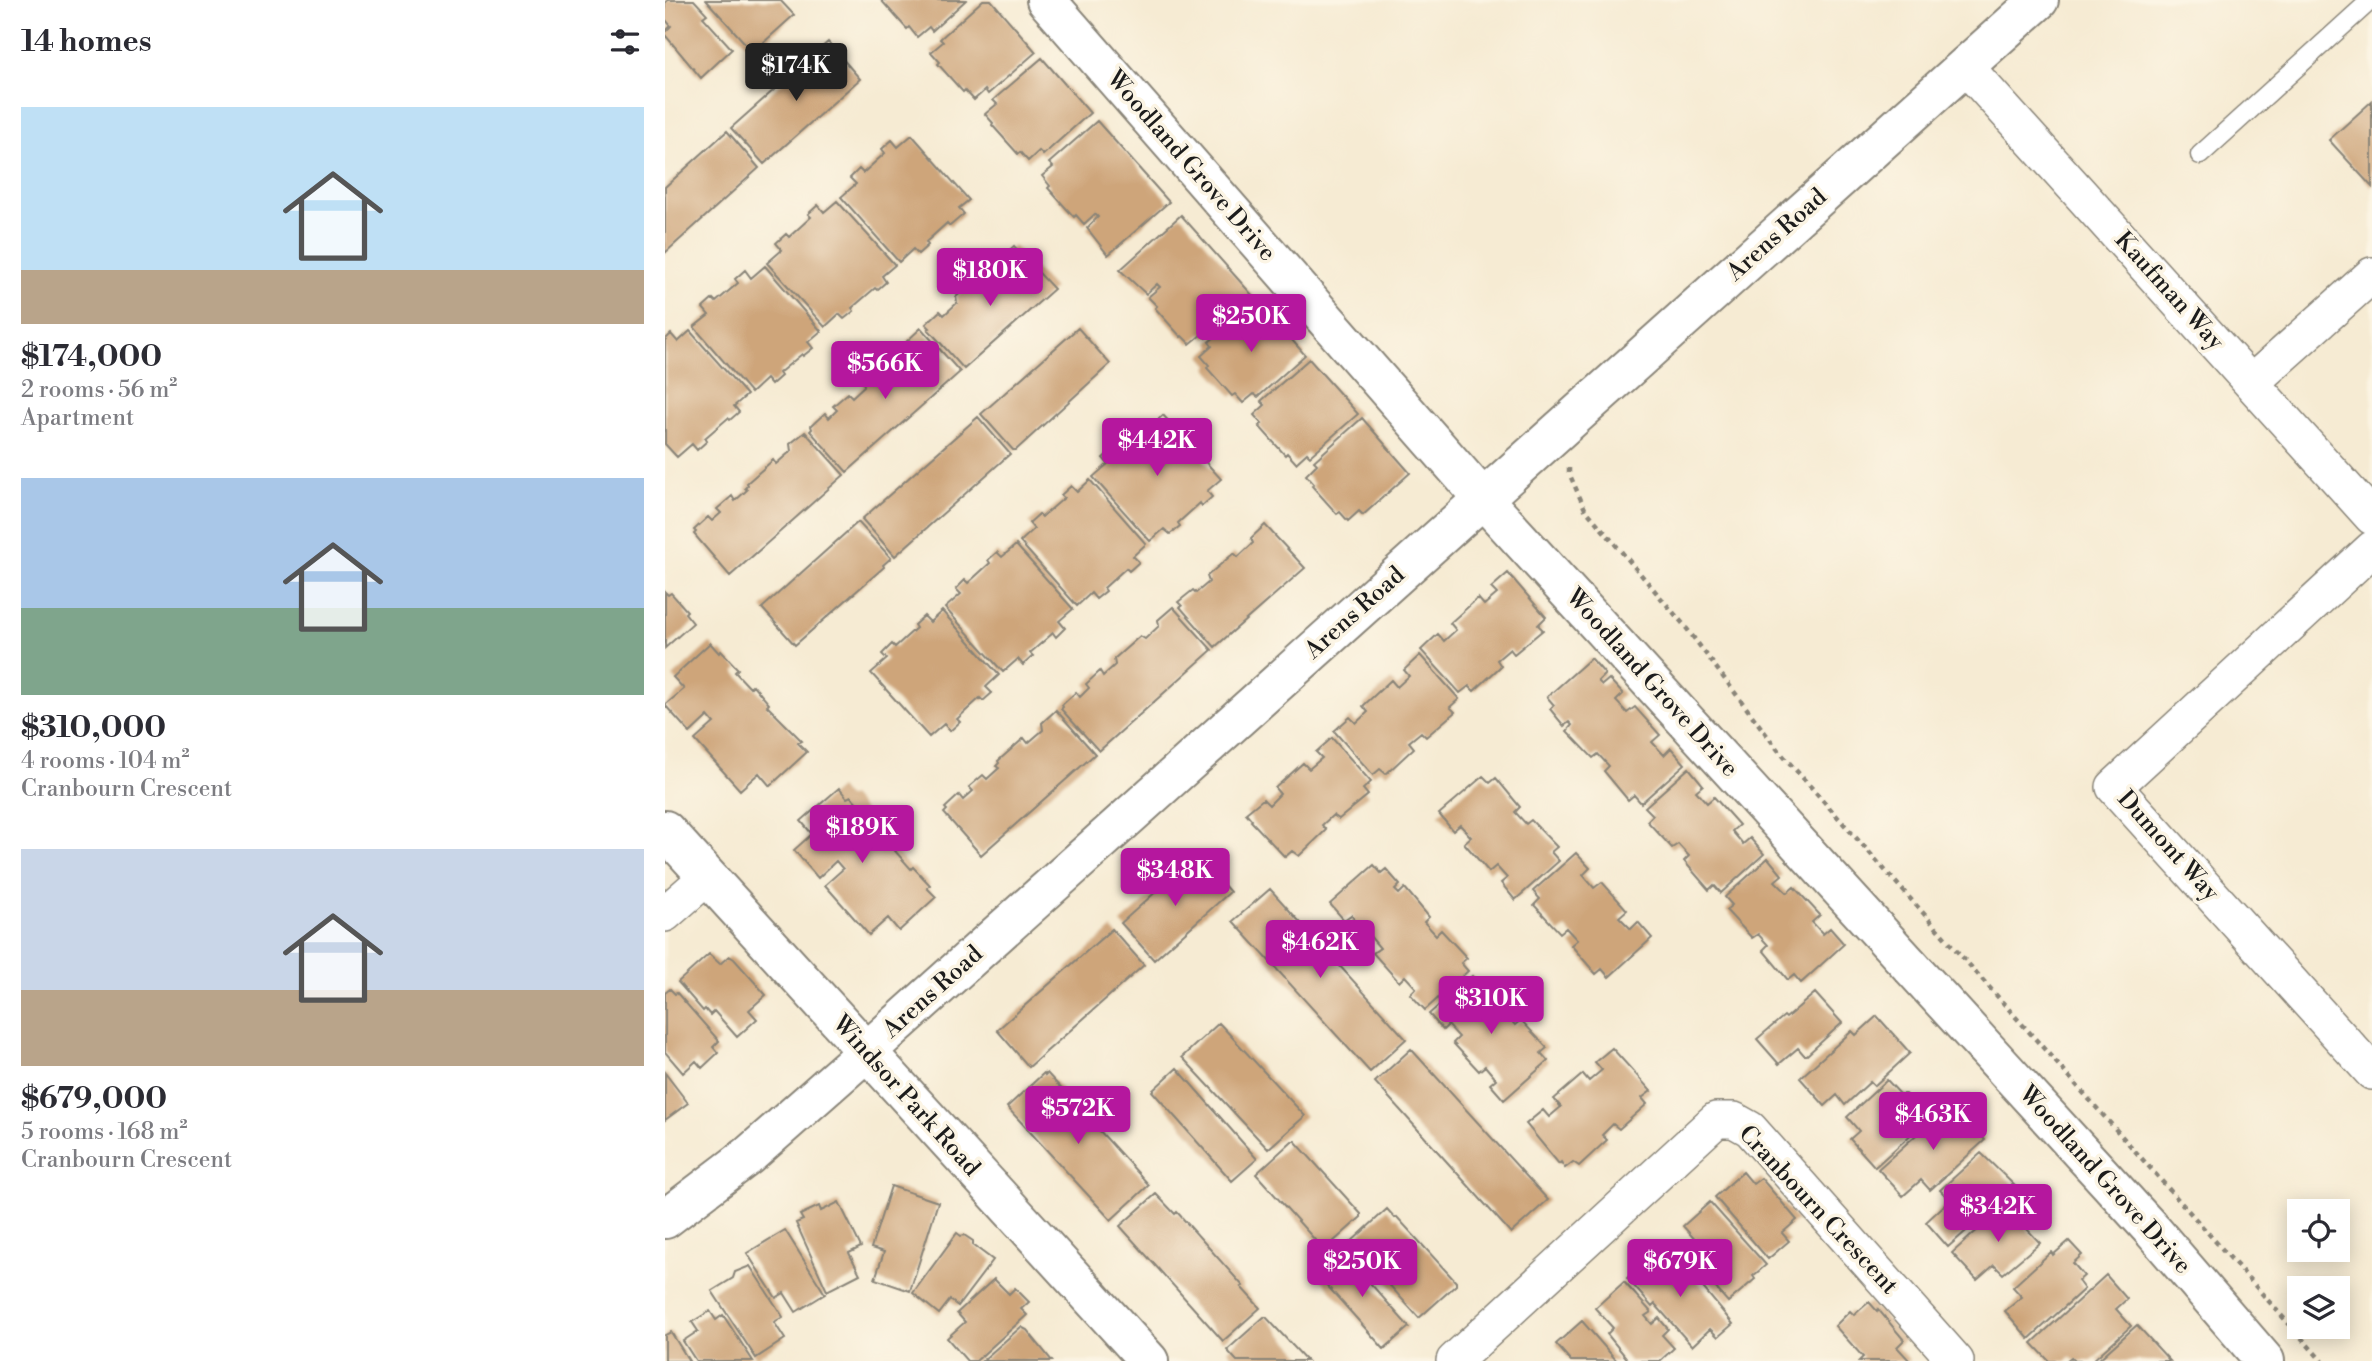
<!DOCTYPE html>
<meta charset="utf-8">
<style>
body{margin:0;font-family:"Libre Bodoni",serif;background:#f7f7f7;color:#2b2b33;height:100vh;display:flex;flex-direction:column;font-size:26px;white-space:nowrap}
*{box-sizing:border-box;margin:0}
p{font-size:23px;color:#7c7c81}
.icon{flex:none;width:38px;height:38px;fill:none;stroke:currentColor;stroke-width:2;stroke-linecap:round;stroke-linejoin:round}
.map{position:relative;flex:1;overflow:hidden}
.panel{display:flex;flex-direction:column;background:#fff;width:665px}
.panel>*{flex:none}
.tools{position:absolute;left:1622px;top:1199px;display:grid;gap:14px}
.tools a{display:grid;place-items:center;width:63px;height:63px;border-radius:0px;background:#fff;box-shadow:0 4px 18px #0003;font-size:35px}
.price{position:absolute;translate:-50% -60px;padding:0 16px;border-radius:7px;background:#b5179e;color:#fff;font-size:23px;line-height:46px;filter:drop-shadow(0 2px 4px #0008)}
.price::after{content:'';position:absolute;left:50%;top:42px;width:21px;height:16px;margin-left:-10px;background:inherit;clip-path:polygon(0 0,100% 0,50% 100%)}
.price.selected{background:#222;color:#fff}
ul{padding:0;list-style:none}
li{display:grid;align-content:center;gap:14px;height:371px;padding:0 21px}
li span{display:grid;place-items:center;height:217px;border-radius:0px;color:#555}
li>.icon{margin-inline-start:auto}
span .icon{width:126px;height:126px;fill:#fffc;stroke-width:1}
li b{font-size:30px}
h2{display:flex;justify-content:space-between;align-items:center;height:84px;padding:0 21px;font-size:30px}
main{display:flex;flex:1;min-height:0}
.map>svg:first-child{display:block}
.building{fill:#cea57a}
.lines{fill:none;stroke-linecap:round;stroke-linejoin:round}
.service-casing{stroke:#898478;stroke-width:21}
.minor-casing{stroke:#898478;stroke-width:38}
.tertiary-casing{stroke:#898478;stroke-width:42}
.path{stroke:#898478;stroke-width:4.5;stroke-dasharray:5 5;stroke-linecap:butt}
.service{stroke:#fff;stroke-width:18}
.minor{stroke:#fff;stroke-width:35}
.tertiary{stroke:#fff;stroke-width:38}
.labels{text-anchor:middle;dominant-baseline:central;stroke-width:7;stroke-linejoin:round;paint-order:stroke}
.street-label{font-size:24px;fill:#1c1c1c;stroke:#fcf5e5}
</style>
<main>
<section class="panel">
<h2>14 homes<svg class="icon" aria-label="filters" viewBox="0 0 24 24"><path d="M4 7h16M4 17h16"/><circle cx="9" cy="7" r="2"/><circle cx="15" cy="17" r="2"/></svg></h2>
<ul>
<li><span style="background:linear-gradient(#bfe0f5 75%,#b9a48a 0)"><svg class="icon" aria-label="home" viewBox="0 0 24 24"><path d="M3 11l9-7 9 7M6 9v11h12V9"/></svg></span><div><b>$174,000</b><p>2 rooms · 56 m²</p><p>Apartment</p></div></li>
<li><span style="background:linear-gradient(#a9c7e8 60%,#7fa58c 0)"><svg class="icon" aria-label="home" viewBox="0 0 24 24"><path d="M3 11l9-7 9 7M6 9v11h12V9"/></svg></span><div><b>$310,000</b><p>4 rooms · 104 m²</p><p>Cranbourn Crescent</p></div></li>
<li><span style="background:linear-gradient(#c9d6e8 65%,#b9a48a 0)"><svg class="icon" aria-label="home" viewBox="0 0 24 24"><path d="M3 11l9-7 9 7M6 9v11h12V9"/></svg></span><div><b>$679,000</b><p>5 rooms · 168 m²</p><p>Cranbourn Crescent</p></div></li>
</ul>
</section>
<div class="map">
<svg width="1707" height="1361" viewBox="0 0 1707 1361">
<rect width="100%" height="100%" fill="#fcf5e5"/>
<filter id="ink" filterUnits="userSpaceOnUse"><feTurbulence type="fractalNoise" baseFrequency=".0143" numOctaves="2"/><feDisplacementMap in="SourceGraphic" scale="14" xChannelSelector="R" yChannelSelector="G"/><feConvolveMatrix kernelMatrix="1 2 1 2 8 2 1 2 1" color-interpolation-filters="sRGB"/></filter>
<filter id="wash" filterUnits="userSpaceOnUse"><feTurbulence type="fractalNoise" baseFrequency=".00686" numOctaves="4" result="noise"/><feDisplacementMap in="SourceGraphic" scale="28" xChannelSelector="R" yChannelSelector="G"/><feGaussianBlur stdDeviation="1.57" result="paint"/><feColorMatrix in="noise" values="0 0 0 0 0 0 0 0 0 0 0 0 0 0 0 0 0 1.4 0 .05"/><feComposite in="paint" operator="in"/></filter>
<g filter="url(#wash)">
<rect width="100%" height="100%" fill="#f6ebd3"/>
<g id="blocks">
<path class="building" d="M3 0H29L42 14 38 17 67 49 36 78 0 35V32L6 26 0 19V3Z
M41 0H115L129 15 88 52Z
M216 0H301L267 31 264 27 252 37 244 27 242 29Z
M318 0H326L371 52 323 94 320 90 309 100 300 90 298 92 273 64 275 62 266 52 278 42 275 39Z
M163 42 195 79 99 164 66 128Z
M377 58 425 113 378 155 374 151 363 161 355 152 353 154 327 125 328 123 320 114 332 104 328 100Z
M1707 101V187L1664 140Z
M432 121 504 202 443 255 422 228 433 217 430 214 419 224 411 215 409 217 383 188 385 186 377 176 388 167 384 163Z
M62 131 94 168 0 253V187Z
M247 135 304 200 294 208 299 214 285 226 282 223 261 242 263 245 253 254 248 249 234 262 176 197 191 184 185 178 194 169 198 173 220 153 217 149 227 140 233 147Z
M172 201 230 265 217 276 221 282 212 290 210 288 187 308 189 311 179 319 174 314 160 327 102 263 117 250 111 243 121 234 124 237 146 217 143 214 153 205 159 212Z
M516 215 588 296 541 338 537 334 525 344 517 336 516 337 490 308 492 306 483 297 495 287 492 284 481 294 455 270Z
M349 246 389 289 299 369 263 329 265 328 261 324 275 311 279 315 292 303 291 297 317 274 322 278 336 265 335 259Z
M100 266 156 331 143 342 148 348 138 356 137 354 114 373 116 376 106 385 101 379 86 393 29 327 44 315 38 308 48 299 51 302 73 283 70 279 80 270 86 278Z
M592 300 640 355 593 397 589 394 578 403 570 394 567 396 542 368 544 365 536 356 547 346 544 342Z
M256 328 295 372 182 472 145 431 147 429 146 426 160 413 164 418 172 410 168 406 183 393 187 397 199 386 198 380 224 356 228 361 243 347 242 341Z
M413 328 445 364 351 450H348L316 414Z
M25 331 82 395 69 406 74 412 65 420 63 418 40 438 42 441 32 450 27 444 12 457 0 444V340L6 334 13 342Z
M644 359 693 414 645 456 642 453 631 463 622 453 620 455 594 426 597 424 589 415 600 405 596 401Z
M498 415 556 479 542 491 547 497 537 506 535 503 513 523 515 526 505 534 499 529 485 541 428 477 443 464 438 458 447 450 450 453 472 433 470 430 479 421 485 427Z
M313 417 345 454 230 556 197 519Z
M697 418 745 473 698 515 694 511 683 521 675 512 672 514 647 486 649 484 641 475 652 464 649 461Z
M140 432 179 475 65 576 29 534 31 532 29 530 43 517 47 521 56 513 52 509 67 496 70 501 82 490 80 488 83 485 82 483 108 460 111 464 126 451 125 444Z
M425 480 481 544 468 556 474 562 464 571 461 568 439 588 441 591 431 599 426 593 412 606 355 542 369 529 364 523 374 514 377 517 399 498 396 495 406 486 412 492Z
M193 522 226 558 218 565 219 567 130 645 97 608Z
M600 525 640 568 550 647 515 607 517 606 513 602 528 590 531 593 544 582 542 576 569 553 573 557 588 543 586 538Z
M351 545 408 609 394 621 400 628 391 637 388 633 365 653 368 656 358 665 353 659 338 672 280 608 296 594 291 589 300 580 303 583 325 563 323 560 332 552 337 557Z
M843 573 881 617 873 625 878 630 849 654 845 649 832 660 836 666 809 691 804 686 795 693 756 650 773 634 779 641 791 630 785 623 813 598 819 605 832 594 826 588Z
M0 592 3 595 6 593 22 611 20 613 28 623 0 648Z
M508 607 547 650 434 751 396 709 398 707 397 705 411 692 415 697 424 688 421 684 435 671 438 676 450 665 449 659 475 636 480 639 494 626 493 620Z
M277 611 334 675 321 687 327 693 318 701 315 698 292 719 295 722 285 731 279 724 264 737 206 673 222 659 217 654 227 644 230 647 251 628 249 625 259 616 265 622Z
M45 643 54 653 56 651 73 669 70 672 85 688 88 685 104 704 102 706 137 741 133 743 142 752 105 786 94 773 75 790 30 740 49 723 43 716 25 733 0 705 19 689 8 677Z
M755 655 794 699 785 707 790 712 761 737 756 732 744 742 749 748 721 774 715 769 708 775 669 731 685 717 691 723 703 712 698 706 726 680 732 687 744 676 739 670Z
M926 658 940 674 933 681 937 685 944 679 958 694 951 701 962 713 970 707 995 735 987 742 999 755 1006 748 1020 764 976 803 969 795 963 800 939 771 944 766 933 754 928 758 902 731 907 725 904 722 899 726 885 709 889 705 882 697Z
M391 710 430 754 316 855 279 813 282 810 280 808 294 795 298 800 308 791 304 787 318 775 322 779 334 768 331 766 334 763 333 761 359 738 363 743 378 730 377 723Z
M667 738 706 782 698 789 703 795 674 819 668 815 657 825 661 830 634 856 627 851 620 857 586 821 587 820 581 813 598 799 604 805 615 794 610 788 638 763 644 769 657 758 651 752Z
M1024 768 1038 785 1031 791 1042 803 1049 797 1074 825 1067 831 1078 844 1085 838 1099 854 1056 893 1049 885 1044 890 1019 861 1024 856 1013 844 1007 848 982 821 988 815 980 807Z
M818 776 825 783 831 778 855 807 850 812 861 824 866 820 892 847 886 852 894 861 850 900 836 883 842 878 831 866 824 872 799 843 806 837 795 825 788 831 774 814Z
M174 788 182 798 186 796 202 814 199 816 214 833 216 830 233 849 230 851 246 869 248 867 265 885 262 888 271 897 234 931 223 918 204 935 160 885 178 869 171 861 153 878 129 850 147 834 136 821Z
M911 853 925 868 918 875 929 888 937 882 962 910 954 917 966 929 973 922 987 938 944 977 937 969 931 974 906 945 912 940 901 928 895 933 869 905 875 899 868 891Z
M532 855 565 892 489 960 456 923Z
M1103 858 1117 875 1110 881 1122 893 1129 887 1155 915 1147 922 1158 934 1165 928 1179 944 1136 983 1129 975 1123 980 1098 950 1103 945 1093 934 1087 938 1061 910 1067 905 1060 897Z
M709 865 716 873 721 869 735 885 730 890 734 894 740 888 764 917 759 922 771 935 776 930 802 958 796 963 803 971 760 1010 745 994 751 988 740 976 734 982 708 953 715 948 704 935 698 940 683 924 689 919 686 915 679 920 665 904Z
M605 889 741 1039 705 1072 568 921Z
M447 929 479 965 364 1067 332 1030Z
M44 954 55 964 64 956 69 959 101 995 84 1010 92 1019 72 1037 49 1011 45 1015 40 1009 38 1011 13 982Z
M807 976 814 984 820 979 844 1007 839 1013 850 1025 856 1020 882 1048 876 1053 883 1061 839 1100 825 1084 831 1079 820 1066 814 1071 788 1043 794 1037 783 1025 778 1030 764 1014Z
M5 989 10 994 12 993 54 1041 48 1047 53 1053 37 1068 31 1061 18 1073 0 1052V993Z
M1150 993 1177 1023 1142 1055H1139L1133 1048 1114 1064 1092 1039 1119 1016 1121 1018Z
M1212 1016 1245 1053 1209 1086 1205 1082 1180 1105 1172 1095 1160 1106 1135 1078 1187 1031 1191 1035Z
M554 1023 640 1116 603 1149 517 1057Z
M947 1048 986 1091 977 1098 982 1104 954 1129 948 1124 937 1135 942 1140 914 1166 908 1162 900 1168 896 1162 894 1164 861 1124 878 1110 884 1117 896 1107 889 1099 918 1074 924 1081 937 1070 930 1062Z
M746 1049 883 1200 846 1233 710 1082Z
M512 1068 592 1159 567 1181 487 1091Z
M0 1073 23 1103 0 1120Z
M379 1073 380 1075 382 1073 484 1185 446 1220 342 1107Z
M1222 1080 1235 1094H1241L1250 1104V1110L1260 1122 1210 1167 1185 1139 1194 1131 1182 1117Z
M1287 1103 1320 1140 1265 1190 1256 1180 1238 1196 1213 1169Z
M627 1141H630L696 1214V1217L659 1250 591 1174Z
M1316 1153 1351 1187 1283 1247 1261 1222 1285 1200 1275 1190Z
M1078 1172 1088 1184 1096 1178 1132 1220 1117 1233 1124 1241 1103 1259 1050 1197Z
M226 1186 273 1202 245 1291 210 1279 219 1252 206 1248Z
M491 1194 510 1214 512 1212 578 1286 576 1287 595 1308 558 1341 455 1226Z
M174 1202 196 1247 184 1253 195 1274 162 1291 131 1223 138 1220 135 1215 137 1214 154 1206 156 1211Z
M1045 1202 1101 1265 1088 1276 1090 1279 1063 1302 1021 1254 1033 1243 1018 1226Z
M1342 1207 1347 1213 1354 1207 1368 1222 1361 1228 1375 1243 1338 1274 1329 1265 1312 1280 1287 1253 1326 1218 1328 1220Z
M722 1209 730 1218 732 1217 791 1282V1285L754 1318 686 1242Z
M120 1230 160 1294 131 1312 119 1293 111 1298 82 1253Z
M292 1233 296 1236 299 1235 308 1241V1245L328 1260 293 1306 285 1300 274 1314 248 1293Z
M1404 1241 1417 1255 1408 1263 1419 1276 1413 1281 1419 1289 1364 1339 1340 1311 1357 1297 1348 1287 1386 1252 1388 1255Z
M675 1249 744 1327 719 1349 649 1271Z
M989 1254 1004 1271 1016 1261 1068 1324 1053 1337 1045 1329 1027 1346 990 1304 987 1307 962 1278Z
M85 1266 118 1317 109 1322 120 1339 91 1358 47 1291 68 1278 70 1272Z
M1441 1275 1462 1299 1451 1309 1466 1326 1427 1361H1410L1406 1357 1401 1361H1384L1367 1343Z
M329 1279 344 1294 350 1288 364 1302 356 1309 362 1315 311 1361H302L282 1338 300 1322 292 1313Z
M959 1282 986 1312 980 1316 987 1324 994 1318 1003 1329 997 1335 1009 1348 995 1361H964L942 1334 948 1328 930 1308Z
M1204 1302 1212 1311 1213 1309 1239 1340 1232 1347 1245 1361H1194L1198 1357 1170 1326 1185 1311 1189 1315Z
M45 1311 51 1320 58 1315 88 1361H31L18 1341 33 1331 27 1322Z
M599 1317H601L642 1361H572L562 1350Z
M917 1321 952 1361H906L891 1344Z
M1472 1325 1505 1361H1432Z
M356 1327 362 1330 387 1361H317Z
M6 1332 24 1361H0V1335Z"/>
</g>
</g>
<g filter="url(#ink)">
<use href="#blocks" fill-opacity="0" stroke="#898478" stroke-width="2"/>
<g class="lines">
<g class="service-casing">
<path id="service" d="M1535 155 1706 0"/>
</g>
<g class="minor-casing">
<path id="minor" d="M1300 66 1707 517
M1586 383 1707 275
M1707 549 1449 787 1707 1072
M0 914 41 878
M789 1361 1051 1120H1069L1085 1129 1291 1361"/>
</g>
<g class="tertiary-casing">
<path id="tertiary" d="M381 0 818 499 1488 1231 1600 1361
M0 830 484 1361
M0 1219 83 1156 201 1052 1374 0"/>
</g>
<path class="path" d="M904 468V473L920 509 1019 625 1113 750 1657 1361"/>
<use href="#service" class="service"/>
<use href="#minor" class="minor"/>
<use href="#tertiary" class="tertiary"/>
</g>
</g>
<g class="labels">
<g class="street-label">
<text transform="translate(526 166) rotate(49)">Woodland Grove Drive</text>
<text transform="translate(1112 235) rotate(-42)">Arens Road</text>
<text transform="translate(1504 291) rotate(48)">Kaufman Way</text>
<text transform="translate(690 613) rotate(-42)">Arens Road</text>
<text transform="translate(987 683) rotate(48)">Woodland Grove Drive</text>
<text transform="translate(1503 846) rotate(48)">Dumont Way</text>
<text transform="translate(268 992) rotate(-42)">Arens Road</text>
<text transform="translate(241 1096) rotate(48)">Windsor Park Road</text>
<text transform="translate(1440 1180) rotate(48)">Woodland Grove Drive</text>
<text transform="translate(1153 1210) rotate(47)">Cranbourn Crescent</text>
</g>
</g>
</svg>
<div class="tools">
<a><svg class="icon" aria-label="locate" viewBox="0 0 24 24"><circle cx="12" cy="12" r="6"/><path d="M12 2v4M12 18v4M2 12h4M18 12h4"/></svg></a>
<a><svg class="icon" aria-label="layers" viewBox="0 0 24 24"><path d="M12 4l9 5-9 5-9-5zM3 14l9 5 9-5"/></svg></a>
</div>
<b class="price selected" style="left:131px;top:103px">$174K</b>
<b class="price" style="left:325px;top:308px">$180K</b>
<b class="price" style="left:586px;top:354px">$250K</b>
<b class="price" style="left:220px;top:401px">$566K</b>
<b class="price" style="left:492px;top:478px">$442K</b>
<b class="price" style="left:197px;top:865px">$189K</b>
<b class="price" style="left:510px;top:908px">$348K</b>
<b class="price" style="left:655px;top:980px">$462K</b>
<b class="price" style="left:826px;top:1036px">$310K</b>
<b class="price" style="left:413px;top:1146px">$572K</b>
<b class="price" style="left:1268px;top:1152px">$463K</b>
<b class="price" style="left:1333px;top:1244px">$342K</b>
<b class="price" style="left:697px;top:1299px">$250K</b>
<b class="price" style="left:1015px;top:1299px">$679K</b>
</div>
</main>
